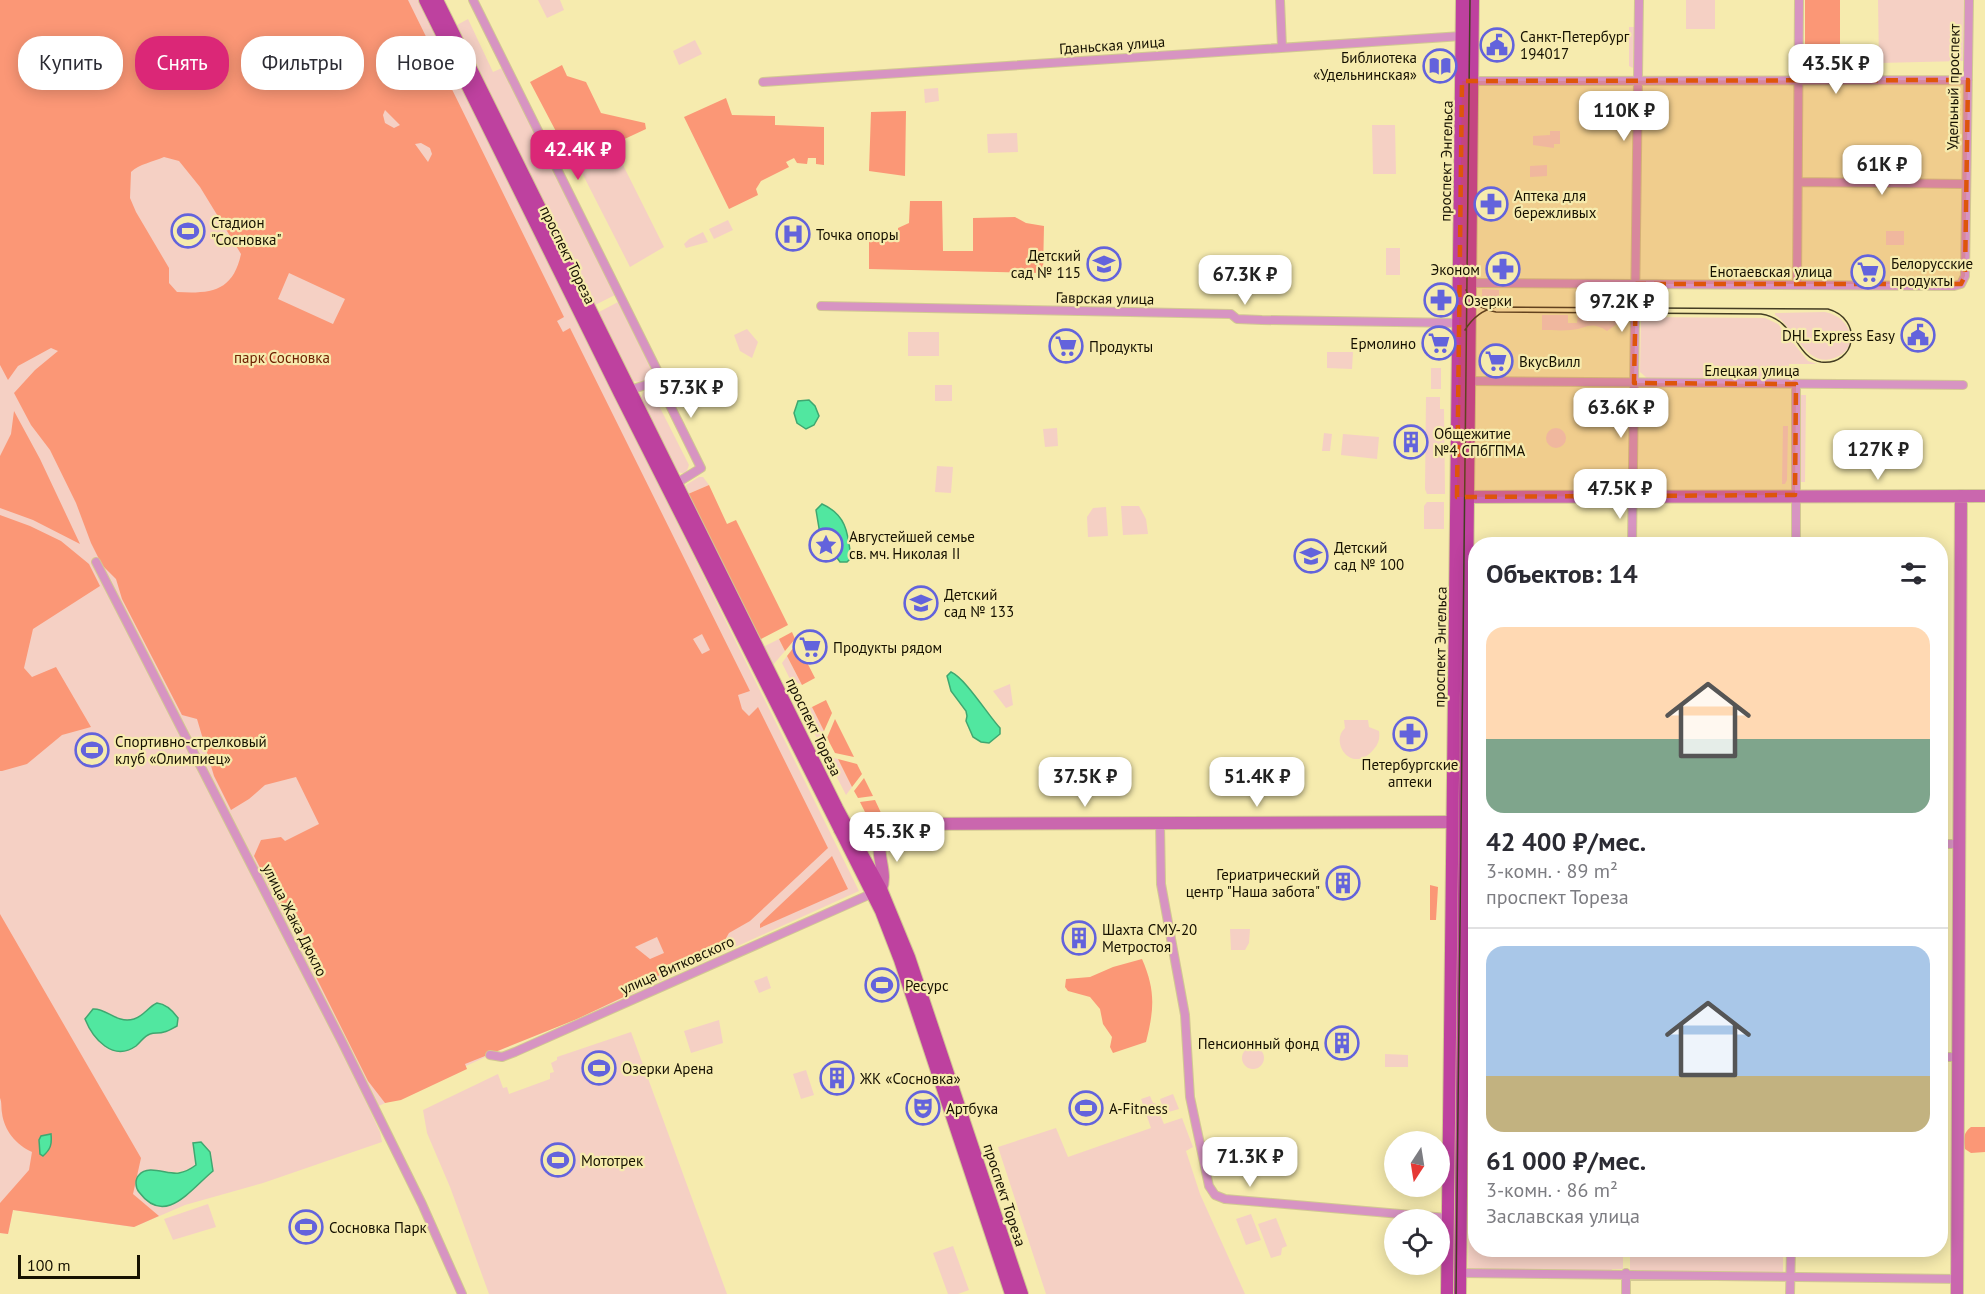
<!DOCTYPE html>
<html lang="ru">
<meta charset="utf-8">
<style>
body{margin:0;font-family:"PT Sans",sans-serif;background:#f7f7f7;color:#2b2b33;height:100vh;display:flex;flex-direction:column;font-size:22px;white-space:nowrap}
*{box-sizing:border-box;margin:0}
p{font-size:20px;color:#7c7c81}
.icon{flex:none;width:33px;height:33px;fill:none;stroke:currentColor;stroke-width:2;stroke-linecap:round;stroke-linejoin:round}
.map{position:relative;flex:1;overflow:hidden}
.side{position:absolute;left:1468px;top:537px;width:480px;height:720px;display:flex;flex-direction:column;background:#fff;border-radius:24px;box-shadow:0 3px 15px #0003}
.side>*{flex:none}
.top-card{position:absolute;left:18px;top:36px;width:570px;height:54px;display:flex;gap:12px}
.needle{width:39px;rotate:192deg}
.controls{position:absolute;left:1384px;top:1131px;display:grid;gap:12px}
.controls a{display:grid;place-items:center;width:66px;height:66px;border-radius:50%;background:#fff;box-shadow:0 3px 15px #0003;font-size:30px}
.scale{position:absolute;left:18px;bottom:15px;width:122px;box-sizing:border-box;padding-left:6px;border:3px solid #161100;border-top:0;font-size:16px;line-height:21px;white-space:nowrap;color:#161100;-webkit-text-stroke:4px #f6ebae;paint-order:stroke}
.price{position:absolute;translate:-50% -51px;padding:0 14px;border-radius:12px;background:#fff;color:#222;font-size:20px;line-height:39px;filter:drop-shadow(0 2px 3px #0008)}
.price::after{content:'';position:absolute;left:50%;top:36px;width:18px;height:14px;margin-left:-9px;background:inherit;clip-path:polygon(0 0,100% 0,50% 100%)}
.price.on{background:#db2777;color:#fff}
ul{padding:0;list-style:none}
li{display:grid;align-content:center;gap:12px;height:318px;padding:0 18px}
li+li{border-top:2px solid #e1e1e2}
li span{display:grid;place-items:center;height:186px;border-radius:18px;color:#555}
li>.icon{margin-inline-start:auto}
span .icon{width:108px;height:108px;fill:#fffc;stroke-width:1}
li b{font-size:26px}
h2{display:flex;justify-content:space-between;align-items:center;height:72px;padding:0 18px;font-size:26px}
.chip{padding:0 21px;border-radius:24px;background:#fff;box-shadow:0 3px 15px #0003;font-size:21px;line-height:54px}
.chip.on{background:#db2777;color:#fff}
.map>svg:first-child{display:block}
.green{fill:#f5d0c4;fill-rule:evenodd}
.forest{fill:#fb9776;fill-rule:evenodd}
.water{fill:#51e7a0;stroke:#3fa770;stroke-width:1.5}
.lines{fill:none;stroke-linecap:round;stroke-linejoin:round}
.street-casing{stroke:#d2c892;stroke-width:10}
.secondary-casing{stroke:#d2c892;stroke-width:14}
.primary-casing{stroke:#d2c892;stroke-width:14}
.street{stroke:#d794c2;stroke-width:8}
.secondary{stroke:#ca67ae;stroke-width:12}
.primary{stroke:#be419f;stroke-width:12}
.tram{stroke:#443d23;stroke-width:1.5}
.marked{fill:#de550b;fill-opacity:0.2;stroke:#de550b;stroke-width:4.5;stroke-dasharray:12 8;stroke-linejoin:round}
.labels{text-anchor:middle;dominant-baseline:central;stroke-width:4.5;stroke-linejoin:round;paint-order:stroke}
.poi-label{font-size:15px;fill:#161100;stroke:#f6ebae;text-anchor:start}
.street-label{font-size:15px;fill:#161100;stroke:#f6ebae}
.park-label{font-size:15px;fill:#6e2102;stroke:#f6ebae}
</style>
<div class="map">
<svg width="1985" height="1294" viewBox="0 0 1985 1294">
<rect width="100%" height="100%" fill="#f6ebae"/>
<path class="green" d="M0 0H419L859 891 577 1019 516 1043 370 1110 380 1132 382 1142 263 1183 185 1205 134 1227 13 1210 8 1234 0 1233ZM201 1142 210 1152 213 1172 198 1184 144 1171C163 1168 179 1178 196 1165L193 1143Z
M538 0H560L564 10 547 18Z
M1686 0H1715V29H1686Z
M1878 0H1964L1963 61 1879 63Z
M468 19 493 72 502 68 615 295 595 305 457 25Z
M1629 27H1634L1633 68 1629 66Z
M695 40 702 54 679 65 673 51Z
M938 88 939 101 925 103 924 89Z
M1372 125H1395L1396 174H1373Z
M1550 131H1560V144H1554V148L1533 145V136L1550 135Z
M1017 133 1018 152 988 153 987 134Z
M617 153 664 247 630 267 581 171Z
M1547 165V176L1530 177V166Z
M728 220 733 230 714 239 709 229Z
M1886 231H1904V245H1886Z
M703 232 708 242 686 248 684 244 689 239Z
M1386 248H1400V275H1386Z
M1482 289 1499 290V301H1489L1482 297Z
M618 302 649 365 652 374 650 379 640 382 633 381 599 312Z
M1825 312C1855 318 1860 353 1831 359 1805 365 1794 327 1775 315V313Z
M1542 315H1568V323H1577L1578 315H1630V321H1621L1607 331C1590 320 1587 329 1571 330 1561 331 1551 330 1542 330Z
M1641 317 1765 318 1778 324 1808 361 1817 364H1789V379H1648L1640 372Z
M747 329 758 342 752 358 740 351 734 335Z
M908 332H939V356H908Z
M1327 352H1353L1352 369 1327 368Z
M1431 368H1441V389H1431Z
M935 385H952V401H935Z
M648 390 652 392 689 465 686 473H681L677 471 641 398 644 391Z
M1801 395H1806L1805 482H1800Z
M1426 397H1440V409H1444L1445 494H1427L1425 489Z
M1783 426H1788L1787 480 1785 484H1782Z
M1546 438a10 10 0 1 1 20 0a10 10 0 1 1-20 0Z
M1057 428 1058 446 1045 447 1043 429Z
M1324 433 1332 434 1330 451H1322Z
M1343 434 1379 437 1377 459 1341 455Z
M937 466 953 467 951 493 935 492Z
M699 477H703L709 485 688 494 686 485Z
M1427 502H1444V529H1424V506Z
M1121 506H1139L1146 519 1148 534 1123 535Z
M1106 507 1108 536 1088 537 1087 517 1093 508Z
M779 639 785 651 772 666 763 647Z
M787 656 802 685 790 679 782 663Z
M1010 684 1013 705 1006 708 993 691Z
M812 707 824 731 820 740H818L803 712Z
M1344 720H1368L1369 727 1379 731C1380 738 1379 743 1374 749 1352 776 1329 742 1345 728Z
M826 756 838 759 852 787 846 795Z
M1476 844V1250H1623V1269H1612L1611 1273 1468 1270 1473 857 1476 856Z
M1230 929H1250L1249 943 1245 950H1231Z
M767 976 771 988 759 993 754 981Z
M719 1020 723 1043 691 1053 684 1031Z
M631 1032 727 1294H489L450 1187 427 1133 423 1110 498 1074 503 1088 507 1087 509 1094 550 1079V1073L554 1072 551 1063 557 1060V1057Z
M1242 1058a11 11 0 1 1 22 0a11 11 0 1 1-22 0Z
M1385 1054 1408 1055V1067H1385Z
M806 1070 814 1095 801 1099 793 1074Z
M1173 1094 1179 1109 1165 1113 1160 1099Z
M1150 1096 1153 1103H1155L1164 1124 1182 1118 1193 1147 1186 1151 1200 1194 1245 1294H1046L998 1147 1056 1128 1068 1157 1151 1128 1141 1099Z
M208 1204 216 1227 173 1240 164 1219Z
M1251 1214 1261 1240 1246 1245 1236 1219Z
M1276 1218 1287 1246 1282 1248 1281 1255 1271 1258 1258 1224Z
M953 1246 969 1290 958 1294H948L933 1253Z
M1630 1250H1783V1275L1642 1273V1270H1630Z"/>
<path class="forest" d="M0 0H408L564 317 557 321 563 332 570 328 750 691 738 695 742 709 749 716 758 707 828 848 750 921 729 933 721 947 634 987V992L577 1019 465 1064 467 1069 401 1100 385 1103 368 1081 306 957 308 941 301 931 288 922 254 856 261 840 281 837 285 841 319 824 296 777 265 785 249 799 231 810 214 776 197 719 182 715 122 599 116 579 102 565 91 543 76 503 50 450 31 425 14 393 35 370 58 351 51 348 18 366 8 380 0 365ZM385 110 400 125 394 128 385 123 383 115ZM421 143 430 148 432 154 428 162 415 144ZM164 157 179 161 200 187 241 254C233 291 212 294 177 292L169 283V268L136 212 130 198 131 172C139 164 153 162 164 157ZM289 273 345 299 333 324 278 299ZM702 634 710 650 702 654 693 639ZM657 937 664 953 650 959 635 947Z
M1805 0H1840V72H1805Z
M562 65 567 76 586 82 601 113 645 123 646 129 588 156 571 160 530 82Z
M726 98 732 115 775 116V125L824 127V165L816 164V158H808L807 164 797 163 794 158 786 162 789 167 761 181 756 189 758 195 729 209 684 117Z
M906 111 905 176 869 171 871 112Z
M910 201H942L943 251H973V218L1015 217 1026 223 1044 226 1043 273 869 269V240L898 239V228L909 223Z
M14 411 40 459 80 544 33 520 0 508V456L11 434Z
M709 485 727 524 736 520 788 625 759 640 688 494Z
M0 515 30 526 61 541 89 564 100 586 33 629 24 668 32 677 56 667 91 727 62 735 27 764 2 771H0Z
M792 632 795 639 785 651 779 639Z
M797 643 815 678 802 685 787 656Z
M826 700 832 713 824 731 812 707Z
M835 719 854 757 835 753 827 738Z
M838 759 857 764 862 774 852 787Z
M864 778 873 796 858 798 854 791Z
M875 800 882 815 866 814 860 802Z
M832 856 848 889 760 928V924Z
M1430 885 1438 887 1436 920H1430Z
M0 914 141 1158 133 1194 159 1216 134 1227 13 1210 8 1234 0 1233V1203L29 1170 32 1152C16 1145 4 1130 2 1113 1 1107 2 1103 0 1098Z
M1142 959C1156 991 1154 1010 1146 1042L1113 1053 1110 1047 1112 1037 1103 1024 1100 1009 1090 997 1068 991 1065 987 1066 979 1090 977 1113 967Z
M1971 1127H1985V1152L1971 1153 1965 1149C1963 1140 1963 1133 1971 1127Z"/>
<path class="water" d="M809 400 815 406 819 416 814 425 806 429 797 423 794 413 798 401Z
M822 504C847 515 848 534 851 558L847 562H840L820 534 816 510Z
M951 672C965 678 988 715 1000 728V734L989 743 981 742 973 737 966 721 967 716 966 711 951 691 947 676Z
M157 1003C166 1004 173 1011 178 1018L177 1026C173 1028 169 1031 164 1032 159 1034 155 1032 150 1034 144 1036 141 1042 136 1046 113 1062 93 1039 85 1019L93 1009C107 1008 116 1024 134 1019 144 1016 148 1007 157 1003Z
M51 1134C52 1144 51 1149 43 1156L40 1154 39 1140 41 1136Z
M201 1142 210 1152 213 1171C190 1190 165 1227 139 1192 135 1187 135 1179 139 1175 148 1164 168 1175 179 1173 185 1172 192 1168 196 1165L193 1143Z"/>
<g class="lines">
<g class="street-casing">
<path id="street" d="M473 0 659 374 658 381 701 468 672 486
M1280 0 1282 47
M1468 81 1968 80
M763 82 1462 36
M1798 182 1966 184
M1469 283 1954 286 1961 284 1965 276 1969 0
M1797 285 1799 0
M821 306 1231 314 1237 319 1262 320 1459 323
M1469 381 1963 385
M627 391 658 381
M1632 544 1639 0
M1796 544V384
M96 562 342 1042 422 1204 462 1294
M1160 823 1161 884 1185 1015 1190 1097 1209 1186 1215 1195 1225 1199 1447 1218
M1941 844H1959
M490 1055 502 1057 515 1052 873 893
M1941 1057H1958
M1461 1273 1957 1279
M1626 1294V1273
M1790 1294 1791 1250"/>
</g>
<g class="secondary-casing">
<path id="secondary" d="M1458 497 1985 496
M840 830 847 826 901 824 1452 822
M875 893 881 889C890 866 863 837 897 825
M1957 1294 1961 496"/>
</g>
<g class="primary-casing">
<path id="primary" d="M425 0 620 394 881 911 900 960 1011 1294
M437 0 837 808 881 889 909 957 1022 1294
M1447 1294 1462 0
M1460 1294 1473 0"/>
</g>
<use href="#street" class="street"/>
<use href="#secondary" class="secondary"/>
<use href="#primary" class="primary"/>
<path class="tram" d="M1465 330C1473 317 1482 310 1496 307L1828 309C1864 319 1856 366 1821 362 1795 358 1796 319 1761 314L1496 312C1481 309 1473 304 1466 290
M1456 1294 1470 0"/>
</g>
<path class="marked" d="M1968 80 1965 276 1961 284H1636L1634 383 1796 384 1795 495 1457 497 1462 81Z"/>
<defs>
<g id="civic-ring" transform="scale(1.725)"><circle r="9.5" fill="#f6ebae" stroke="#6363dc" stroke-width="1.5"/><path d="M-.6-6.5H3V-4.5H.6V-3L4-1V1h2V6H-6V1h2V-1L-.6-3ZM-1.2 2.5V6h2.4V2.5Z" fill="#6363dc"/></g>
<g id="library-ring" transform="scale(1.725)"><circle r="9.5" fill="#f6ebae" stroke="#6363dc" stroke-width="1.5"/><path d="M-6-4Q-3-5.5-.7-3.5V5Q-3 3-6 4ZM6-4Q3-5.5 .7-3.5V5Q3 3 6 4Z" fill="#6363dc"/></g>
<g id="pharmacy-ring" transform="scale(1.725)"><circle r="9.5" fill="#f6ebae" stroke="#6363dc" stroke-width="1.5"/><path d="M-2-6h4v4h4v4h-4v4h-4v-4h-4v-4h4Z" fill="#6363dc"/></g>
<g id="stadium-ring" transform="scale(1.725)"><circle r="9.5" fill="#f6ebae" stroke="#6363dc" stroke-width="1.5"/><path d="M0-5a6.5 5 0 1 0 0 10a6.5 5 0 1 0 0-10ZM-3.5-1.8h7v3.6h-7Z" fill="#6363dc"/></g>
<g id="hospital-ring" transform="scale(1.725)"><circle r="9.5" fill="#f6ebae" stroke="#6363dc" stroke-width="1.5"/><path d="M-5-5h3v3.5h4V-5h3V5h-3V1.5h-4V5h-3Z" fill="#6363dc"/></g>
<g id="school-ring" transform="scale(1.725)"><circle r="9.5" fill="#f6ebae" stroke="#6363dc" stroke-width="1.5"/><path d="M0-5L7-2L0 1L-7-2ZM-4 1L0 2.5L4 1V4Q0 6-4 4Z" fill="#6363dc"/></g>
<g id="supermarket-ring" transform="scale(1.725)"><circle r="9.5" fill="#f6ebae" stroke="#6363dc" stroke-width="1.5"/><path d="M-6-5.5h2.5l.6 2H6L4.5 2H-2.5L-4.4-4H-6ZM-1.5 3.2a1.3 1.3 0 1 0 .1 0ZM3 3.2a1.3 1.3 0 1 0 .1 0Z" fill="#6363dc"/></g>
<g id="building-ring" transform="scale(1.725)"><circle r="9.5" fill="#f6ebae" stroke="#6363dc" stroke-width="1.5"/><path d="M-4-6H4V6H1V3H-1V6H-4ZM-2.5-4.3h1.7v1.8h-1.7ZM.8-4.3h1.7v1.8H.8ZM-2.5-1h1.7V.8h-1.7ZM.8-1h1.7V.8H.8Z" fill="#6363dc"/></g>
<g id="sight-ring" transform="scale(1.725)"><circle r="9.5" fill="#f6ebae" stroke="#6363dc" stroke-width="1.5"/><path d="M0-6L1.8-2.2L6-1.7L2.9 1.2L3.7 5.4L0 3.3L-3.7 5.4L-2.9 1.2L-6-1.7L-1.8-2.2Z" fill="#6363dc"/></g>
<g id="theatre-ring" transform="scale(1.725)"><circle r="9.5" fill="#f6ebae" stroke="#6363dc" stroke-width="1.5"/><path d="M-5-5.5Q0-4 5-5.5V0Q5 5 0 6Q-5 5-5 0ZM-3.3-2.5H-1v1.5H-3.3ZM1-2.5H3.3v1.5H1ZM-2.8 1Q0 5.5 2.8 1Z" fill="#6363dc"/></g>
</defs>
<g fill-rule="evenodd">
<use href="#civic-ring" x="1497" y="45"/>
<use href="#library-ring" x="1440" y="66"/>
<use href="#pharmacy-ring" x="1491" y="204"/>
<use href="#stadium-ring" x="188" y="231"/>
<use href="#hospital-ring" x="793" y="234"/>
<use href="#school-ring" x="1104" y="264"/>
<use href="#pharmacy-ring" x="1503" y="269"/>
<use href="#supermarket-ring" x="1868" y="272"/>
<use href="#pharmacy-ring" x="1441" y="300"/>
<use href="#civic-ring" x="1918" y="335"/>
<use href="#supermarket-ring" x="1439" y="343"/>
<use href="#supermarket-ring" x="1066" y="346"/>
<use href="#supermarket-ring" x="1496" y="361"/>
<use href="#building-ring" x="1411" y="442"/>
<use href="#sight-ring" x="826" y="545"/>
<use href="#school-ring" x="1311" y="556"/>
<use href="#school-ring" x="921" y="603"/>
<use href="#supermarket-ring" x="810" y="647"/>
<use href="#pharmacy-ring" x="1410" y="734"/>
<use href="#stadium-ring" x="92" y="750"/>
<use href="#building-ring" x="1343" y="883"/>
<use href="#building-ring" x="1079" y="938"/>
<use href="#stadium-ring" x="882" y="985"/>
<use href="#building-ring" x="1342" y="1043"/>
<use href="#stadium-ring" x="599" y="1068"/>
<use href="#building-ring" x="837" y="1078"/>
<use href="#theatre-ring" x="923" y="1108"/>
<use href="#stadium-ring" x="1086" y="1108"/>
<use href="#stadium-ring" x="558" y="1160"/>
<use href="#stadium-ring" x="306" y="1227"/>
</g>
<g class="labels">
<g class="poi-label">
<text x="1520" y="36">Санкт-Петербург<tspan x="1520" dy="17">194017</tspan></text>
<text x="1417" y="57" text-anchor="end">Библиотека<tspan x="1417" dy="17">«Удельнинская»</tspan></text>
<text x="1514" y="195">Аптека для<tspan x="1514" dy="17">бережливых</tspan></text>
<text x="211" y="222">Стадион<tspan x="211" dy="17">"Сосновка"</tspan></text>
<text x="816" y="234">Точка опоры</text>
<text x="1081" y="255" text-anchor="end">Детский<tspan x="1081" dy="17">сад № 115</tspan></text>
<text x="1891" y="263">Белорусские<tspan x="1891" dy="17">продукты</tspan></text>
<text x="1480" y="269" text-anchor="end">Эконом</text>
<text x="1464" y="300">Озерки</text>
<text x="1895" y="335" text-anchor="end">DHL Express Easy</text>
<text x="1416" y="343" text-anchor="end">Ермолино</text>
<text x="1089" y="346">Продукты</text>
<text x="1519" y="361">ВкусВилл</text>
<text x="1434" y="433">Общежитие<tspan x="1434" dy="17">№4 СПбГПМА</tspan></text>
<text x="849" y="536">Августейшей семье<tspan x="849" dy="17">св. мч. Николая II</tspan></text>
<text x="1334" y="547">Детский<tspan x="1334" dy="17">сад № 100</tspan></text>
<text x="944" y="594">Детский<tspan x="944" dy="17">сад № 133</tspan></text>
<text x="833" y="647">Продукты рядом</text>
<text x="115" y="741">Спортивно-стрелковый<tspan x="115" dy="17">клуб «Олимпиец»</tspan></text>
<text x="1410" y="764" text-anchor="middle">Петербургские<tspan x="1410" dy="17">аптеки</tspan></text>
<text x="1320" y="874" text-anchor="end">Гериатрический<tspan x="1320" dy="17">центр "Наша забота"</tspan></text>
<text x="1102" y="929">Шахта СМУ-20<tspan x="1102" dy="17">Метростоя</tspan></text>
<text x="905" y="985">Ресурс</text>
<text x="1319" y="1043" text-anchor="end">Пенсионный фонд</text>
<text x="622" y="1068">Озерки Арена</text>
<text x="860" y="1078">ЖК «Сосновка»</text>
<text x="946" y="1108">Артбука</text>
<text x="1109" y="1108">A-Fitness</text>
<text x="581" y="1160">Мототрек</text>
<text x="329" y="1227">Сосновка Парк</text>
</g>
<g class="street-label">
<text transform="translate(1112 45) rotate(-4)">Гданьская улица</text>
<text transform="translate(1953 87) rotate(-89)">Удельный проспект</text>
<text transform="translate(1446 161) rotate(-89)">проспект Энгельса</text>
<text transform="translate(568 255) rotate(64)">проспект Тореза</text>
<text x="1771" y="271">Енотаевская улица</text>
<text transform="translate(1105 298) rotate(1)">Гаврская улица</text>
<text x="1752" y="370">Елецкая улица</text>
<text transform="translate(1440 647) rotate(-89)">проспект Энгельса</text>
<text transform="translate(814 727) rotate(64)">проспект Тореза</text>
<text transform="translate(295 920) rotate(63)">улица Жака Дюкло</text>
<text transform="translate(677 965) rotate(-24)">улица Витковского</text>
<text transform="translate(1005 1195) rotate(72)">проспект Тореза</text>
</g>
<g class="park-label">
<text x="282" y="357">парк Сосновка</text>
</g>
</g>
</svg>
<div class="controls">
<a><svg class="needle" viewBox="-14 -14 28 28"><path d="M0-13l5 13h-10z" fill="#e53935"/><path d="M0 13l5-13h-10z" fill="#7c7c81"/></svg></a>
<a><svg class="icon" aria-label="locate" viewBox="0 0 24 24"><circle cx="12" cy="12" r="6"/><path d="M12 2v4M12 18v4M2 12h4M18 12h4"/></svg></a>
</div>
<div class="scale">100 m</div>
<b class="price" style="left:1836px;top:95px">43.5K ₽</b>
<b class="price" style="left:1624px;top:142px">110K ₽</b>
<b class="price on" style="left:578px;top:181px">42.4K ₽</b>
<b class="price" style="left:1882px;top:196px">61K ₽</b>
<b class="price" style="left:1245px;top:306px">67.3K ₽</b>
<b class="price" style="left:1622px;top:333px">97.2K ₽</b>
<b class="price" style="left:691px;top:419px">57.3K ₽</b>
<b class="price" style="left:1621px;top:439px">63.6K ₽</b>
<b class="price" style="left:1878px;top:481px">127K ₽</b>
<b class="price" style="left:1620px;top:520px">47.5K ₽</b>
<b class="price" style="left:1085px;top:808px">37.5K ₽</b>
<b class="price" style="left:1257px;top:808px">51.4K ₽</b>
<b class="price" style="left:897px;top:863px">45.3K ₽</b>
<b class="price" style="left:1250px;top:1188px">71.3K ₽</b>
<div class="top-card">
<a class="chip">Купить</a>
<a class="chip on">Снять</a>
<a class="chip">Фильтры</a>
<a class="chip">Новое</a>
</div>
<section class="side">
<h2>Объектов: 14<svg class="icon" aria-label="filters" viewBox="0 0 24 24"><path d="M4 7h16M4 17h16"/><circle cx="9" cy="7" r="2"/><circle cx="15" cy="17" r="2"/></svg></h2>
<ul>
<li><span style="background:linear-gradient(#ffd9b3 60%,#7fa58c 0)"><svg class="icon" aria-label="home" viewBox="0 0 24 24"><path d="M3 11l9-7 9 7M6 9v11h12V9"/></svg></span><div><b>42 400 ₽/мес.</b><p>3-комн. · 89 m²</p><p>проспект Тореза</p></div></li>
<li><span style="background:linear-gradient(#a9c7e8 70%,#c2b280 0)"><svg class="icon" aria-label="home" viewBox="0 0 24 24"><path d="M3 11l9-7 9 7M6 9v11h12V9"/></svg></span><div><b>61 000 ₽/мес.</b><p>3-комн. · 86 m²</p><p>Заславская улица</p></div></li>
</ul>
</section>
</div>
